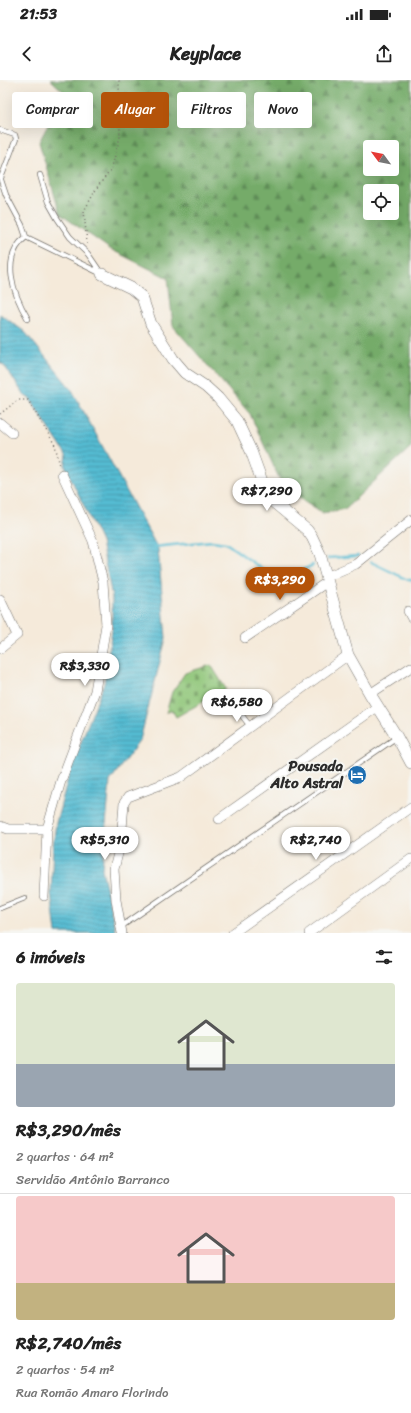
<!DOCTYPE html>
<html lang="pt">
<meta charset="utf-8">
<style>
body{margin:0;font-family:Sriracha,sans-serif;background:#f6f6f6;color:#222;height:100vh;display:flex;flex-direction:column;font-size:15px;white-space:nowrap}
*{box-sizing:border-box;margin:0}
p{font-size:13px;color:#767676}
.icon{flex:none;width:22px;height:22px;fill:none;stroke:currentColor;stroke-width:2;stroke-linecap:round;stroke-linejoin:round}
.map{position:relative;height:853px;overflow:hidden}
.sheet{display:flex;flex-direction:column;background:#fff;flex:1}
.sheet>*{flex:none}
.banner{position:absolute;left:12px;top:12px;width:387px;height:36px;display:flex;gap:8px}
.needle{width:26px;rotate:302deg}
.controls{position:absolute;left:363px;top:60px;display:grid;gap:8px}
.controls a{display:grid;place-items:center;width:36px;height:36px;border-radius:4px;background:#fff;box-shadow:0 4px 16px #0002;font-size:20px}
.price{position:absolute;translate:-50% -34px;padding:0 9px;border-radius:14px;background:#fff;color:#222;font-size:13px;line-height:26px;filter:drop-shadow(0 1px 2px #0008)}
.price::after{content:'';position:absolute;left:50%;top:24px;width:12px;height:9px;margin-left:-6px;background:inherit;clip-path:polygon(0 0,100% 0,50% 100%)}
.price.selected{background:#b45309;color:#fff}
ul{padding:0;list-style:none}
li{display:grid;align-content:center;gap:8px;height:212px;padding:0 16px}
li+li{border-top:1px solid #e0e0e0}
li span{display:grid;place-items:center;height:124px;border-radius:4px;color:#555}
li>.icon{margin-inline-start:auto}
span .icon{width:72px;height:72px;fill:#fffc;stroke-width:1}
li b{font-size:17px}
h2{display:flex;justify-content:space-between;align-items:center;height:48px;padding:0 16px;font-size:17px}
.chip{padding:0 14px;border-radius:4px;background:#fff;box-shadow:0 4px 16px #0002;font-size:14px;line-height:36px}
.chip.selected{background:#b45309;color:#fff}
.status{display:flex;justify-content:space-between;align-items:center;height:28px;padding:0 20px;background:#fff;direction:ltr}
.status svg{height:11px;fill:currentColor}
header{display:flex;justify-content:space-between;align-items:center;height:52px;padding:0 16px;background:#fff;font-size:18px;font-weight:800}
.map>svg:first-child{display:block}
.forest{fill:url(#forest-firs);stroke:#506b4a;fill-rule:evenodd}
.cemetery{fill:url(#cemetery-stones);stroke:#5e7852}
.water{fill:url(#water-rules);stroke:#40737e}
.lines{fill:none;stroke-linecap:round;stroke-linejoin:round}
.stream{stroke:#54bbd2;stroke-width:2.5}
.service-casing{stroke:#726e68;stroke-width:6}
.minor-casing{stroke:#726e68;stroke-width:10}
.tertiary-casing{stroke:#726e68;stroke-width:12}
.path{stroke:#726e68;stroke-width:1.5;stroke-dasharray:1 3;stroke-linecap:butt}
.service{stroke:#fff;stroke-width:4.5}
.minor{stroke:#fff;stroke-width:9}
.tertiary{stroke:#fff;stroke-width:11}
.labels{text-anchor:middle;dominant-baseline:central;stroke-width:4;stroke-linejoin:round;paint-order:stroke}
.poi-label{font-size:15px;font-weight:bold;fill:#2b2b2b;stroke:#f6f6f2;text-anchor:end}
</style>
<div class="status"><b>21:53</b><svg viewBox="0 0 49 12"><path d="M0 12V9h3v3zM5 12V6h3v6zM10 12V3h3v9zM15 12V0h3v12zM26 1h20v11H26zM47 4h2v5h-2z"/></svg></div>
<header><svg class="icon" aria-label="back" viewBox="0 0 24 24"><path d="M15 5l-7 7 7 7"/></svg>Keyplace<svg class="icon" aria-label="share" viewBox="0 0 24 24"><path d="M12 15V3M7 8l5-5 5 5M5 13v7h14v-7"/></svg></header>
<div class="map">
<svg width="411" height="853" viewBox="0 0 411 853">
<defs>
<pattern id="forest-firs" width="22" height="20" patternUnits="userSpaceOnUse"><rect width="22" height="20" fill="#74ab69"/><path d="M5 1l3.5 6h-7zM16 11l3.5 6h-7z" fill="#5f8b57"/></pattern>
<pattern id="cemetery-stones" width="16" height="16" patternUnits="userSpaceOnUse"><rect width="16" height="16" fill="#90c679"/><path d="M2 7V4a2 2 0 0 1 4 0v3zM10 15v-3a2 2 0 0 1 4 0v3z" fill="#76a163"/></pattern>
<pattern id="water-rules" width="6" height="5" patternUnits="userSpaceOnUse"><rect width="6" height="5" fill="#54bbd2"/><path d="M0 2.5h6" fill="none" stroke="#4698ab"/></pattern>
</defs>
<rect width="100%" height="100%" fill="#f6f6f2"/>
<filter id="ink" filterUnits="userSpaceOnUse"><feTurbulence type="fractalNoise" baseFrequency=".025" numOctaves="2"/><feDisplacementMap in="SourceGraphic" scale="8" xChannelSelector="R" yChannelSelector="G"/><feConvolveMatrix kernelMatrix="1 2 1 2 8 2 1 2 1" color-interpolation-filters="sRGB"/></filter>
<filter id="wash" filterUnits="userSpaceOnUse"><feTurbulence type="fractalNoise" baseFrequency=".012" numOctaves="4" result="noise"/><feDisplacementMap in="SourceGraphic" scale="16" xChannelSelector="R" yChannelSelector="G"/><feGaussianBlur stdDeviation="0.9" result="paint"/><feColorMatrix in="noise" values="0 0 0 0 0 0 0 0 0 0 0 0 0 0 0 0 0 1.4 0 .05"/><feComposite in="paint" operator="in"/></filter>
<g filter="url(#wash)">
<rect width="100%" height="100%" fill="#f5eada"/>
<path class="forest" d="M51 0H411V367L345 429 323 433 283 407 250 334 173 246 168 198 110 169 60 134 39 62 52 37 68 16ZM370 67H392V89H370ZM370 111H392V133H370Z"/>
<path class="cemetery" d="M211 585 226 609 176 637 172 630 166 633 172 612 185 593Z"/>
<path class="water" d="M0 234 25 252 72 310 158 469 166 558 140 660 110 701 102 789 115 848 114 853H56L51 813 53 766 56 743 71 687 104 604 112 549V517L101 462 65 386 67 376 30 319 24 315 4 285 0 283Z"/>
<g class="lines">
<path class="stream" d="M153 467 212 461 226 463 273 497 282 500 313 485
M328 478 358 476
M371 482 408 500H411"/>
</g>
</g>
<g filter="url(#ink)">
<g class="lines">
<g class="service-casing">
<path id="service" d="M0 50 15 55 16 59 1 98
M40 95 48 122 57 138 70 157 88 174 101 193
M0 97 6 115 22 145 26 157 102 194
M26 157C0 177 13 214 28 239
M229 619 250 646
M0 828 25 818
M122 846 397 657"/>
</g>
<g class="minor-casing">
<path id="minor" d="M0 343 12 353
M326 497 356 484 411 440
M0 519 17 555 0 569
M408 531 411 537
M245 558 327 502
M370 614 411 587
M219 739 377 627
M0 746 8 749H47
M44 816 47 749 61 701 95 611 106 545 103 502 93 461 62 394
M122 853 116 820 114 789 121 762 124 723 128 717 181 697 348 575
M233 853 411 727
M309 853 411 779"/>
</g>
<g class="tertiary-casing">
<path id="tertiary" d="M102 194 131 208 142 217 151 244 173 279 185 293 206 307 218 318 237 341 251 371 263 404 272 421 307 450 312 457 320 474 348 575 370 614 397 657 411 683"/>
</g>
<path class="path" d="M87 164 84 131 98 106 111 90 120 57 119 0
M0 334 18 320H28L55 365 60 386"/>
<use href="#service" class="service"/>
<use href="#minor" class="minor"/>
<use href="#tertiary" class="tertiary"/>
</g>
</g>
<defs>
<g id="hotel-disc" transform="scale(1)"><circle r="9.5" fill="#1f6fb2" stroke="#f6f6f2"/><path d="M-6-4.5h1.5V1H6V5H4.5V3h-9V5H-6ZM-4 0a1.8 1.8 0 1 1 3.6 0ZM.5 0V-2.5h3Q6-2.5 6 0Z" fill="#fff"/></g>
</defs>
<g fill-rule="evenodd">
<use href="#hotel-disc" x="357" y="695"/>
</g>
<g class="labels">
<g class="poi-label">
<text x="343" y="686">Pousada<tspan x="343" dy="17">Alto Astral</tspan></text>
</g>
</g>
</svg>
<div class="controls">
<a><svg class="needle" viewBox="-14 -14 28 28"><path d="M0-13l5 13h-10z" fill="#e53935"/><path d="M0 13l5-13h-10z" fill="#767676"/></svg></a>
<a><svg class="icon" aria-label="locate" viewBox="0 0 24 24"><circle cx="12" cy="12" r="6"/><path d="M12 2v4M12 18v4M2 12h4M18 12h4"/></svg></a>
</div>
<b class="price" style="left:267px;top:432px">R$7,290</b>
<b class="price selected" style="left:280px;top:521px">R$3,290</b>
<b class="price" style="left:85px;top:607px">R$3,330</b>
<b class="price" style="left:237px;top:643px">R$6,580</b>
<b class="price" style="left:105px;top:781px">R$5,310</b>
<b class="price" style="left:316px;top:781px">R$2,740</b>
<div class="banner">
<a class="chip">Comprar</a>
<a class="chip selected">Alugar</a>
<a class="chip">Filtros</a>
<a class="chip">Novo</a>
</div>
</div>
<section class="sheet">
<h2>6 imóveis<svg class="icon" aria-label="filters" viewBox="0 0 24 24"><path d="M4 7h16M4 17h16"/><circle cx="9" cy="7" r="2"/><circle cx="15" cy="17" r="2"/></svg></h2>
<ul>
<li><span style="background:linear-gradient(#dfe7d0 65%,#9aa5b1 0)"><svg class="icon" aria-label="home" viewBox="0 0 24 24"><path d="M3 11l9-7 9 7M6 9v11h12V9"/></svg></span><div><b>R$3,290/mês</b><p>2 quartos · 64 m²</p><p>Servidão Antônio Barranco</p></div></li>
<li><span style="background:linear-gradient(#f6c9c9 70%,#c2b280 0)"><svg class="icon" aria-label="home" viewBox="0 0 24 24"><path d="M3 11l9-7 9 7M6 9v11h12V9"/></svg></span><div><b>R$2,740/mês</b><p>2 quartos · 54 m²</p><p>Rua Romão Amaro Florindo</p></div></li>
</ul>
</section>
